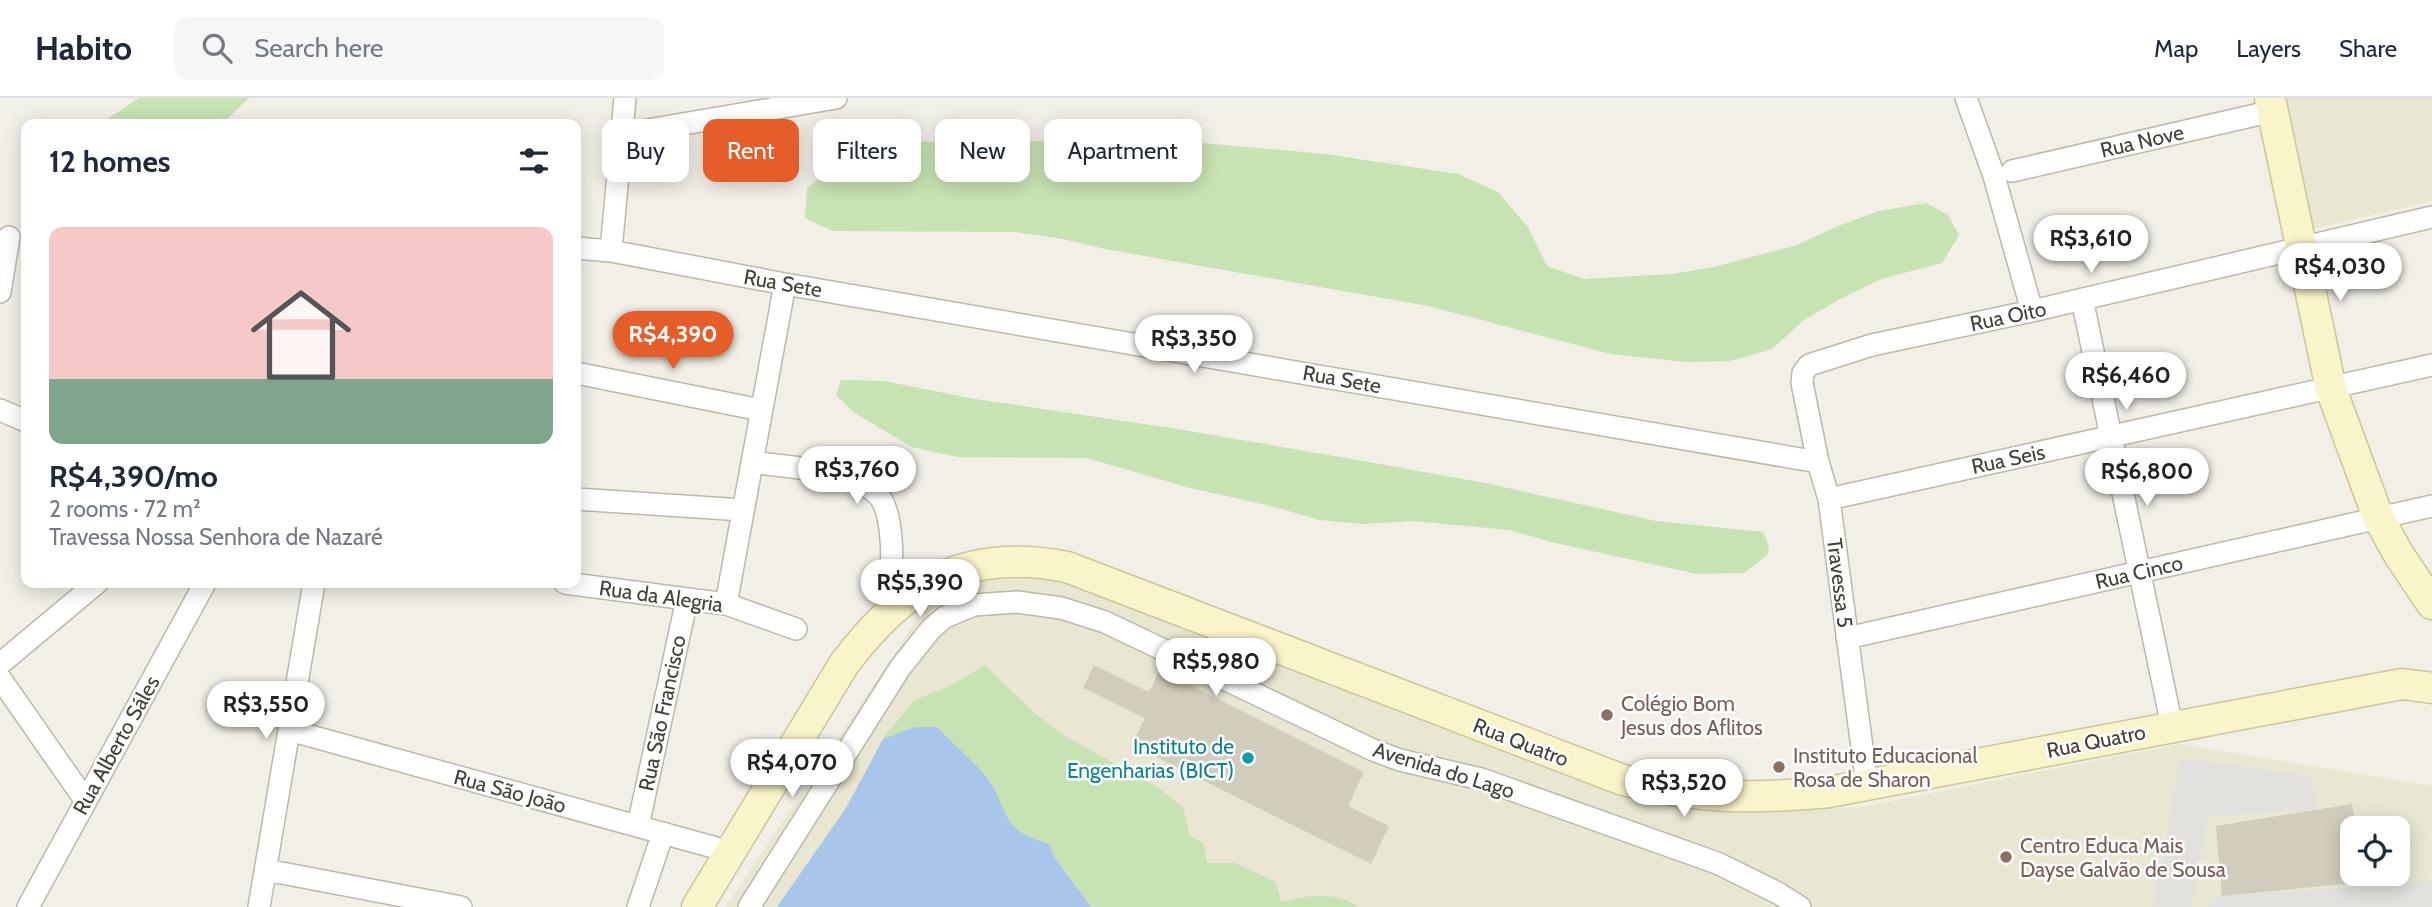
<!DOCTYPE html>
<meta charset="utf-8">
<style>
body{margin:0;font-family:Cabin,sans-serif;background:#f6f6f7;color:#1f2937;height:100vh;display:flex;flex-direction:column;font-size:26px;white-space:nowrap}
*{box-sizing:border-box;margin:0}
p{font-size:23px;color:#747a83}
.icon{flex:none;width:38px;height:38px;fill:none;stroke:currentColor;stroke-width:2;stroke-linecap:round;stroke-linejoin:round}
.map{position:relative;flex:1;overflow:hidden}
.drawer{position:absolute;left:21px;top:21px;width:560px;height:469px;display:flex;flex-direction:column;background:#fff;border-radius:14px;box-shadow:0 4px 18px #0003}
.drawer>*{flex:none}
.hud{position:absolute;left:602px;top:21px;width:665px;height:63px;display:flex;gap:14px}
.controls{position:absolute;left:2340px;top:718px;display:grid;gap:14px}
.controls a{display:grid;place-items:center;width:70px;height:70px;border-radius:14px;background:#fff;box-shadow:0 4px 18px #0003;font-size:35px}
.price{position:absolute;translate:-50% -60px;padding:0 16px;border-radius:24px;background:#fff;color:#222;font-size:23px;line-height:46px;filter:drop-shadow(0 2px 4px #0008)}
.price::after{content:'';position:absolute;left:50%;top:42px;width:21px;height:16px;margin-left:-10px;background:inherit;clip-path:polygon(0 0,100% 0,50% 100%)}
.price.on{background:#e55d29;color:#fff}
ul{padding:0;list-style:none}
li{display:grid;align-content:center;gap:14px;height:371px;padding:0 28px}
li+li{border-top:2px solid #e0e1e3}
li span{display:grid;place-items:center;height:217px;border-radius:14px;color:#555}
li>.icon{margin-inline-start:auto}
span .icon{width:126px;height:126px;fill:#fffc;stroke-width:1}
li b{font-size:30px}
h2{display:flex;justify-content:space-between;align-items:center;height:84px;padding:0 28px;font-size:30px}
.tag{padding:0 24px;border-radius:14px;background:#fff;box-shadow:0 4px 18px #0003;font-size:24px;line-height:63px}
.tag.on{background:#e55d29;color:#fff}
header{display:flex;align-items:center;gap:42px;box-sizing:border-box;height:98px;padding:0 35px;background:#fff;border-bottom:2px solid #e0e1e3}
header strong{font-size:33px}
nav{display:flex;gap:38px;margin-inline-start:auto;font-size:24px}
.search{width:490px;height:63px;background:#f6f6f7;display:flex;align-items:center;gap:18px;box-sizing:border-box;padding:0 24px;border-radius:14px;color:#747a83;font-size:26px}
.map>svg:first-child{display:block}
.education{fill:#e9e6d1;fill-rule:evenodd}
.green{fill:#c7e2b3}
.parking{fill:#e3e1de}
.water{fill:#a8c6e9}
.building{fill:#d2ccbd}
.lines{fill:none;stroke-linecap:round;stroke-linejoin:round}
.minor-casing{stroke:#bcb8aa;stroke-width:24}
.secondary-casing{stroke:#cdc69a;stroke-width:33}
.minor{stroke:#fff;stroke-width:21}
.secondary{stroke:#f9f4c9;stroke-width:30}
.education-dot{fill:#8d6e63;stroke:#fff;stroke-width:2.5}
.culture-dot{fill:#0f9aa8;stroke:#fff;stroke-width:2.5}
.labels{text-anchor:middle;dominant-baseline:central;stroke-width:5;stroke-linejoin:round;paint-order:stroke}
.street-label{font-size:21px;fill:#444036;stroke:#fff}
.education-label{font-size:21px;fill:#785e54;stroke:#fff;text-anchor:start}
.culture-label{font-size:21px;fill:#0d838f;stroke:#fff;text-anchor:end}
</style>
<header>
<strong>Habito</strong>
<div class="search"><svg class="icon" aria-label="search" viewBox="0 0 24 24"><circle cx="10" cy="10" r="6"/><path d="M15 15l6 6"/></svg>Search here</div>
<nav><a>Map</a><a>Layers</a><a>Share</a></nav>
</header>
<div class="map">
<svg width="2432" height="809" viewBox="0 0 2432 809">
<rect width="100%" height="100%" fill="#f1efe6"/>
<path class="education" d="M2280 0H2432V103L2307 132Z
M1004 474 1086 479 1724 705 1857 710 2179 646 2432 688V809H726L928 505ZM2352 730H2398V775H2352Z"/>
<path class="green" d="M139 0H249L222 26H100Z
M1124 38 1325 56 1458 76 1498 94 1528 129 1547 168 1584 181 1672 176 1714 169 1797 147 1838 128 1879 113 1926 105 1948 117 1959 137 1942 165 1881 181 1842 200 1804 222 1772 251 1730 263 1686 264 1611 256 1428 208 1105 151 1063 141 1015 134 833 133 805 120 807 90 855 54 901 43 992 46Z
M841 282 884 283 975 301 1171 330 1352 361 1485 385 1656 423 1763 434 1769 448 1767 457 1744 475 1697 476 1551 444 1509 432 1413 423 1363 426 1319 422 1275 409 1190 390 1087 360 957 359 912 349 853 314 836 297Z
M985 567 1034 615 1063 637 1157 689 1183 709 1190 738 1203 745 1207 765H1235L1276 784 1281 804C1309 797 1334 793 1359 809H1091L1055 760 1049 746C995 731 1011 708 984 676 970 660 952 645 937 629H915L883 641 914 602 948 589Z"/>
<path class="parking" d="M2180 660 2312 678 2315 712 2208 718 2191 809H2153Z
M2432 783V809H2209V806L2222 798Z"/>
<path class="water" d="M915 629H937C952 645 970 660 984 676 1011 708 995 731 1049 746L1055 760 1091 809H777L846 710 883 641Z"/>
<path class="building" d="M1094 567 1149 594 1160 572 1364 674 1348 708 1389 728 1371 766 1132 647 1145 620 1083 590Z
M2352 706 2356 730H2352V775H2363L2364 784 2222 798 2216 728Z"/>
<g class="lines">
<g class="minor-casing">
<path id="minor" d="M1966 0 1994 78 2032 213
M624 36 836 0
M2012 73 2273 13
M576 150 611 153 785 186 1818 364
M611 153 625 0
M0 194 9 139
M2082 201 2172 628
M576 275 761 312
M0 312 26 323
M752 364C789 370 848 370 877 396 887 405 890 428 891 441 894 466 886 481 898 505
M576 401 743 412
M1829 401 2432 267
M565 485 726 506 796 531
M726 506 785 186
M1847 540 2432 408
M0 566 97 485
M0 580 85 702
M289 632 731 754
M1867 687 1829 401 1818 364 1802 285 1803 275 1809 267 1872 247 2032 213 2432 119
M638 728 687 501
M266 772 461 809
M28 809 205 485
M259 809 314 485
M638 809 663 735
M749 809 900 570 931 531 945 519 974 507 1017 504 1061 510 1105 524 1373 652 1400 662 1481 681 1717 765 1778 795 1800 809"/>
</g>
<g class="secondary-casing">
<path id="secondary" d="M2270 0 2331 291 2378 419 2399 457 2432 506
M697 809 844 566C904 486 965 449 1067 469L1623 682C1697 701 1754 701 1829 694L2402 586 2432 590"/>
</g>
<use href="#minor" class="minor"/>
<use href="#secondary" class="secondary"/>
</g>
<g class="education-dot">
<circle cx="1607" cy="617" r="7"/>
<circle cx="1779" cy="669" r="7"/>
<circle cx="2006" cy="759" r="7"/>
</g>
<circle class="culture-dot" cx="1248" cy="660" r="7"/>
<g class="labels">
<g class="street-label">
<text transform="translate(2142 43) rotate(-13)">Rua Nove</text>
<text transform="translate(783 185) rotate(10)">Rua Sete</text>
<text transform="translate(2008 218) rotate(-12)">Rua Oito</text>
<text transform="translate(1342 281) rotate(10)">Rua Sete</text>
<text transform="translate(2008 361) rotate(-12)">Rua Seis</text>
<text transform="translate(2139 474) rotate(-13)">Rua Cinco</text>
<text transform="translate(1840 485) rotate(83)">Travessa 5</text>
<text transform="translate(661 498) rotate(8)">Rua da Alegria</text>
<text transform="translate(662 615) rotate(-78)">Rua São Francisco</text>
<text transform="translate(2096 643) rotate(-11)">Rua Quatro</text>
<text transform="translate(1521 644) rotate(21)">Rua Quatro</text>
<text transform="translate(116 647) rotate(-61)">Rua Alberto Sáles</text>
<text transform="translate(1444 672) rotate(17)">Avenida do Lago</text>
<text transform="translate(510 693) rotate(15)">Rua São João</text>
</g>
<g class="education-label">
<text x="1621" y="605">Colégio Bom<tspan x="1621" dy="24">Jesus dos Aflitos</tspan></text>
<text x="1793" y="657">Instituto Educacional<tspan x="1793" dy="24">Rosa de Sharon</tspan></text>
<text x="2020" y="747">Centro Educa Mais<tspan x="2020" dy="24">Dayse Galvão de Sousa</tspan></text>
</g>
<g class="culture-label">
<text x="1234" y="648">Instituto de<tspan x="1234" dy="24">Engenharias (BICT)</tspan></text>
</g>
</g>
</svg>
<div class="controls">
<a><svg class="icon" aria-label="locate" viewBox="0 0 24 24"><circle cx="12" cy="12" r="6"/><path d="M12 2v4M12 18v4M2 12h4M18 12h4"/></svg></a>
</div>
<b class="price" style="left:2091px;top:177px">R$3,610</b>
<b class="price" style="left:2340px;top:205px">R$4,030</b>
<b class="price on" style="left:673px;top:273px">R$4,390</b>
<b class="price" style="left:1194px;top:277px">R$3,350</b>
<b class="price" style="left:2126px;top:314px">R$6,460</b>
<b class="price" style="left:857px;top:408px">R$3,760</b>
<b class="price" style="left:2147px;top:410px">R$6,800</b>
<b class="price" style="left:920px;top:521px">R$5,390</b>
<b class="price" style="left:1216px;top:600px">R$5,980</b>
<b class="price" style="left:266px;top:643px">R$3,550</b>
<b class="price" style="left:792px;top:701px">R$4,070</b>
<b class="price" style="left:1684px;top:721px">R$3,520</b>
<div class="hud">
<a class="tag">Buy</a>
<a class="tag on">Rent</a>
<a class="tag">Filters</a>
<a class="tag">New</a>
<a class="tag">Apartment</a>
</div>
<section class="drawer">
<h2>12 homes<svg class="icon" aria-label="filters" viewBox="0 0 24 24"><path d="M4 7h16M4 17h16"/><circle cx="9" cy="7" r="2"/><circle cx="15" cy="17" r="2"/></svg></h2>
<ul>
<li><span style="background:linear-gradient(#f6c9c9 70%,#7fa58c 0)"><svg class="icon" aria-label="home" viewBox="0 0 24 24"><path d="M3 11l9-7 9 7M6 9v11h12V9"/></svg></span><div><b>R$4,390/mo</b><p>2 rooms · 72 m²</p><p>Travessa Nossa Senhora de Nazaré</p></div></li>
</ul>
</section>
</div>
